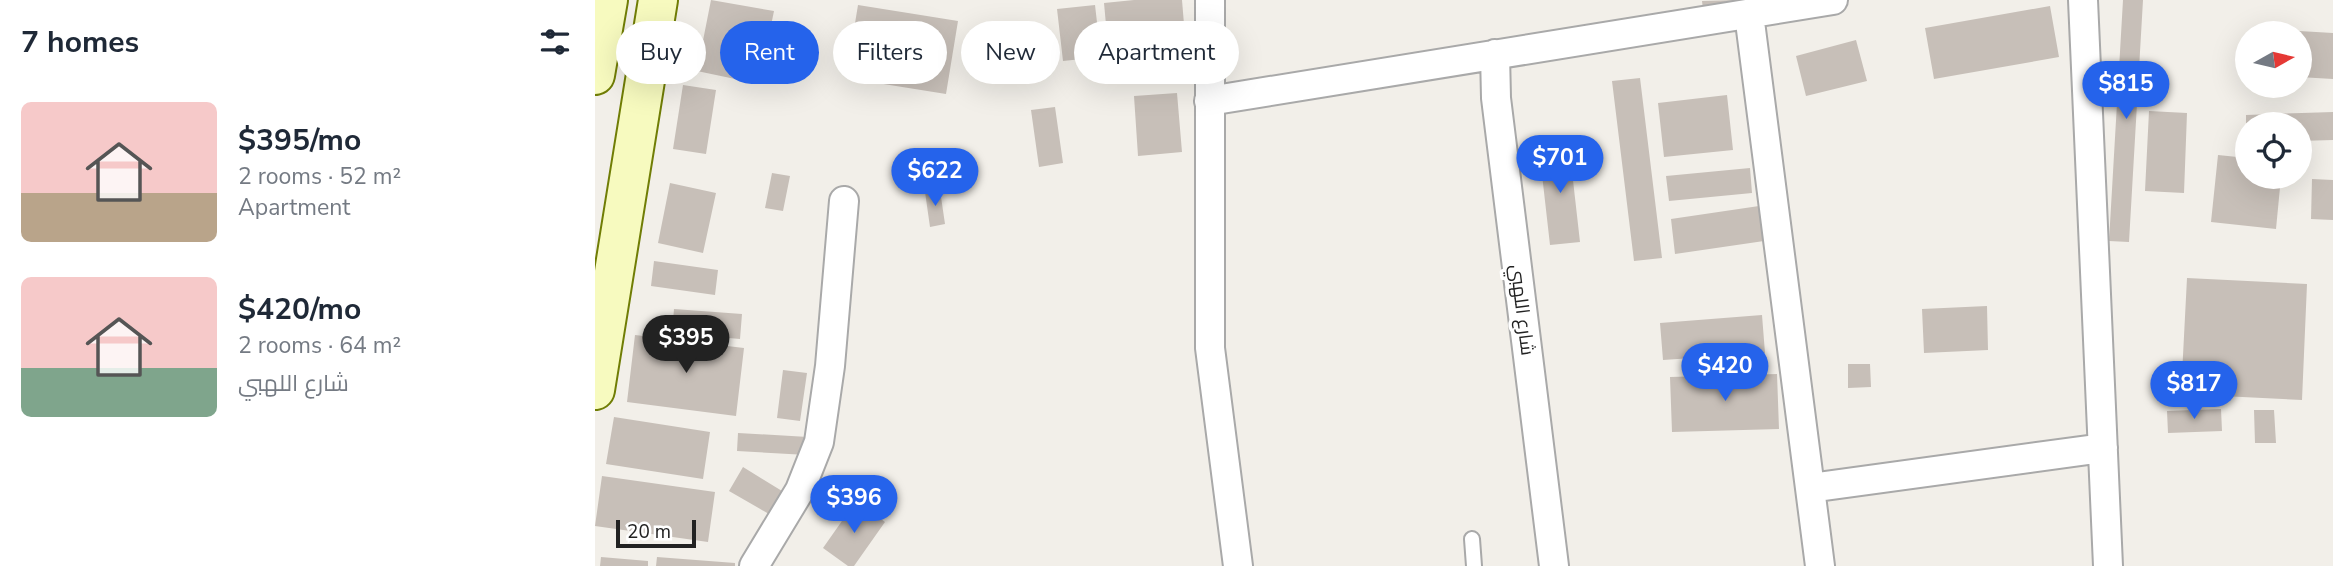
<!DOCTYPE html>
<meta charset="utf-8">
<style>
body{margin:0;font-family:"Nunito Sans",Cairo,sans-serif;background:#f6f6f7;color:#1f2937;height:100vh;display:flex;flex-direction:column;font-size:26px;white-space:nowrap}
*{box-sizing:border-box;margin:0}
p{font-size:23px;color:#747a83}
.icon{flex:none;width:38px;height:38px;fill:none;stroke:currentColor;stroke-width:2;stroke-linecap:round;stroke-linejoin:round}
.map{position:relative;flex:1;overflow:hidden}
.drawer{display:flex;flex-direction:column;background:#fff;width:595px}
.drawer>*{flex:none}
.hud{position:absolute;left:21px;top:21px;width:665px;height:63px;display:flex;gap:14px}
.needle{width:46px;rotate:82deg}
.buttons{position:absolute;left:1640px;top:21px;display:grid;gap:14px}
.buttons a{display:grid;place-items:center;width:77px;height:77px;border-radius:50%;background:#fff;box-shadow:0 7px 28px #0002;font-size:35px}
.scale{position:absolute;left:21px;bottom:18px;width:80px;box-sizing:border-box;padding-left:7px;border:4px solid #222;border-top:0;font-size:19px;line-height:24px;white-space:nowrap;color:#222;-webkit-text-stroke:5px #fff;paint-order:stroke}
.price{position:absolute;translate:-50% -60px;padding:0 16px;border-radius:24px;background:#2563eb;color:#fff;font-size:23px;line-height:46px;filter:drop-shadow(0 2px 4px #0008)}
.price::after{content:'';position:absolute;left:50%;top:42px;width:21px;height:16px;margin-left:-10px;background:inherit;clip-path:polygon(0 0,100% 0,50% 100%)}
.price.current{background:#222;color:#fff}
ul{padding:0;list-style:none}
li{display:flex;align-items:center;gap:21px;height:175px;padding:0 21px}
li span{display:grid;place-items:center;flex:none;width:196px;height:140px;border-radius:10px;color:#555}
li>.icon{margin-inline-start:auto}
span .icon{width:84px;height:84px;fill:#fffc;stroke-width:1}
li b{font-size:30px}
h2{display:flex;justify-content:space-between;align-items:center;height:84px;padding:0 21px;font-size:30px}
.tag{padding:0 24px;border-radius:32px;background:#fff;box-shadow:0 7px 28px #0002;font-size:24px;line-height:63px}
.tag.current{background:#2563eb;color:#fff}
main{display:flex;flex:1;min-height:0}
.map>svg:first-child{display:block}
.building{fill:#c7bfb8}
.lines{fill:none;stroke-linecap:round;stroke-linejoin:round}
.lane-casing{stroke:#a9a9a9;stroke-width:18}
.street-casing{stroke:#a9a9a9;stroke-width:32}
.secondary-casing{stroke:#707d05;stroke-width:42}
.lane{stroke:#fff;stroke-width:14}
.street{stroke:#fff;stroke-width:28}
.secondary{stroke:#f7fabf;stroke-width:38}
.labels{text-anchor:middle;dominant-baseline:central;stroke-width:7;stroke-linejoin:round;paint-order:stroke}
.street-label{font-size:19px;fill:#222;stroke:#fff}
</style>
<main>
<section class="drawer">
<h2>7 homes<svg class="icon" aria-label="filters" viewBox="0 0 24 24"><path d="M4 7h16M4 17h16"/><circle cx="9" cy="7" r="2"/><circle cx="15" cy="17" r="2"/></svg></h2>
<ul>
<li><span style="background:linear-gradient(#f6c9c9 65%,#b9a48a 0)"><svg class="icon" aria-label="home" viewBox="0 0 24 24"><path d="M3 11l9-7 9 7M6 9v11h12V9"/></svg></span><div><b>$395/mo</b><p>2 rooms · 52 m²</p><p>Apartment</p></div></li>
<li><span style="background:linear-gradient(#f6c9c9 65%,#7fa58c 0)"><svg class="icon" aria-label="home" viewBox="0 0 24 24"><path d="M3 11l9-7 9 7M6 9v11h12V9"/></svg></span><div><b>$420/mo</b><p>2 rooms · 64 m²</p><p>شارع اللهبي</p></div></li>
</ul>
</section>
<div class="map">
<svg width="1738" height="566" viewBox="0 0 1738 566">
<rect width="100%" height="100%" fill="#f2efe9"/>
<path class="building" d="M116 0 179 11 164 84 102 71Z
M539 0H587L592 61 515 68 509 3Z
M1143 0 1144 13 1109 18 1107 1Z
M1528 0H1548L1534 242 1514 241Z
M263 5 363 21 351 94 251 78Z
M500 5 506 57 468 61 462 9Z
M1455 6 1464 57 1339 79 1330 28Z
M1659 29 1702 31V33H1659Z
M1704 31 1738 33V79L1704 77Z
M1261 40 1272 81 1211 96 1201 56Z
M1045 78 1067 258 1039 261 1017 81Z
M88 85 121 90 111 154 78 149Z
M582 93 587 152 543 156 539 96Z
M1132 95 1138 150 1069 157 1063 103Z
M460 107 468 163 444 167 436 110Z
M1554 111 1592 113 1589 193 1550 191Z
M1738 112V140L1704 141V124H1651V115Z
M974 145 985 242 955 245 944 148Z
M1623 155 1652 158V177H1686L1681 229 1616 222Z
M1155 168 1157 193 1074 201 1071 176Z
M177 173 195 176 188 211 170 208Z
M1717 179 1738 180V220L1716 219Z
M75 183 121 193 108 253 63 243Z
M345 190 350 224 335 227 330 192Z
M1164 206 1169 241 1080 254 1076 219Z
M59 261 123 270 120 295 56 286Z
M1592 278 1712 284 1707 400 1586 394Z
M1392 306 1393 350 1329 353 1327 309Z
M79 309 147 314 145 339 77 333Z
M1167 315 1170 353 1068 360 1065 323Z
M40 335 149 348 141 416 32 402Z
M1253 364H1275L1276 387 1253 388Z
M188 370 212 373 205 421 182 418Z
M1182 374 1184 429 1077 432 1075 377Z
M1626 409 1627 431 1573 433 1572 411Z
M1659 410H1679L1681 443H1660Z
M19 417 115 432 108 479 11 464Z
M143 433 213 437 212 455 142 451Z
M148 467 187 491 174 514 134 491Z
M7 476 120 492 113 542 0 526Z
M261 501 290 522 259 566H253L228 548Z
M6 557 53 561V566H5Z
M62 557 140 563V566H61Z"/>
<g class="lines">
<g class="lane-casing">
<path id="lane" d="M877 539 879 566"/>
</g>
<g class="street-casing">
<path id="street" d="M615 0V348L643 566
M1488 0 1513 566
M1154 14 1225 566
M900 54 901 98 959 566
M614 101 1238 0
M1215 488 1508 448
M159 566 205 490 224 442 235 366 249 201"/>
</g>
<g class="secondary-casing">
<path id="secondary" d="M0 75 13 0
M0 390 63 0"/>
</g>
<use href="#lane" class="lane"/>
<use href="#street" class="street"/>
<use href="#secondary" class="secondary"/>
</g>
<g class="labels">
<g class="street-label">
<text transform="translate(927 310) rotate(83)">شارع اللهبي</text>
</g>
</g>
</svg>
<div class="buttons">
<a><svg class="needle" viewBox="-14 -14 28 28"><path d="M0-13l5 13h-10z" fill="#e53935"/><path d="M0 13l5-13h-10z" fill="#747a83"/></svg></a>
<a><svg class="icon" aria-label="locate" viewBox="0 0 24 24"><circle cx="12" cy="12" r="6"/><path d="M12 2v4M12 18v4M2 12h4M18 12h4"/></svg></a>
</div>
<div class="scale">20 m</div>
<b class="price" style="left:1531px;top:121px">$815</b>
<b class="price" style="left:965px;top:195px">$701</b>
<b class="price" style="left:340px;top:208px">$622</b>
<b class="price current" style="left:91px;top:375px">$395</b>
<b class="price" style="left:1130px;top:403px">$420</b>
<b class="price" style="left:1599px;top:421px">$817</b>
<b class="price" style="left:259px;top:535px">$396</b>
<div class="hud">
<a class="tag">Buy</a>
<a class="tag current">Rent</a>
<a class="tag">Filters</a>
<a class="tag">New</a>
<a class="tag">Apartment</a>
</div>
</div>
</main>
